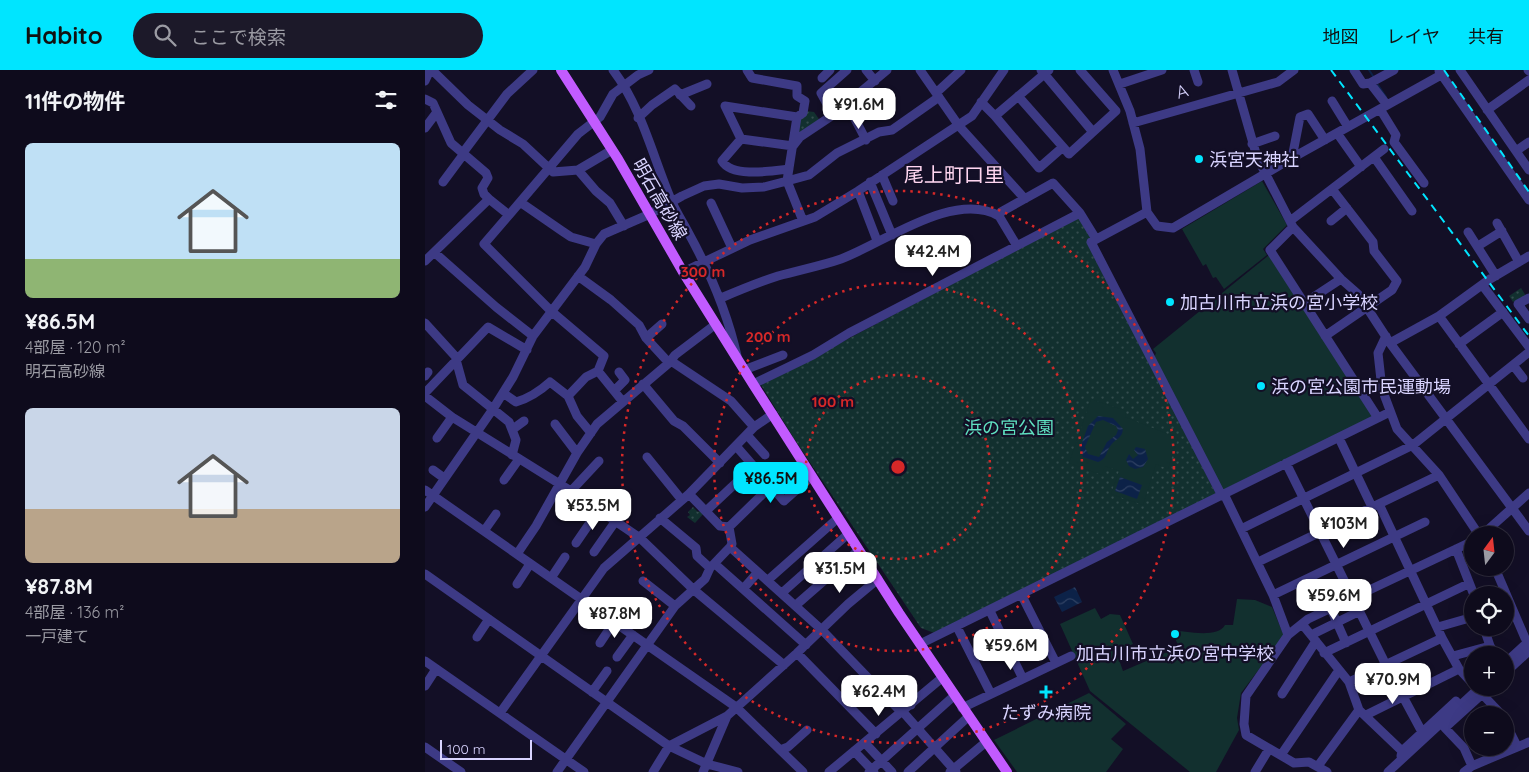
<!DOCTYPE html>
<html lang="ja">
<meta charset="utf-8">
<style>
body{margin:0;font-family:Quicksand,"Noto Sans JP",sans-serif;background:#1c1929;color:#f1f3f6;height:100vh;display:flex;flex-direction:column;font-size:19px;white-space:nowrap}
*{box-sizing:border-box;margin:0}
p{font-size:16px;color:#9b9ba3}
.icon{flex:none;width:28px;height:28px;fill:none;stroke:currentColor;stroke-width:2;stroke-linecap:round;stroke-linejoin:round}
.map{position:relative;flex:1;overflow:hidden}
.drawer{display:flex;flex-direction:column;background:#0e0b1c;width:425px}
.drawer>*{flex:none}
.needle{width:32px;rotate:15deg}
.tools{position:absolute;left:1039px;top:456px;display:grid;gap:10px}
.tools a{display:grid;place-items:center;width:50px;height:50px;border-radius:50%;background:#0e0b1c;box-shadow:0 5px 20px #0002,0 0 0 1px #2e2b3b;font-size:25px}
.scale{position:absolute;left:15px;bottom:12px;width:92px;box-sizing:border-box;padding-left:5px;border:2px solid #d9d4ff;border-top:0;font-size:14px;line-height:18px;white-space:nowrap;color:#d9d4ff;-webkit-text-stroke:4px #130f26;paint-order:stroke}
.price{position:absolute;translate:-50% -42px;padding:0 11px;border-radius:10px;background:#fff;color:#222;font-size:16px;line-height:32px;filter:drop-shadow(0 1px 2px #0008)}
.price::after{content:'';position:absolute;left:50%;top:30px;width:15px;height:11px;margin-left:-8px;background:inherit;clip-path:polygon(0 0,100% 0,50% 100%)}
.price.on{background:#00e5ff;color:#111}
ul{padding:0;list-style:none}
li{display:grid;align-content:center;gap:10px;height:265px;padding:0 25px}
li span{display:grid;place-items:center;height:155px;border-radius:8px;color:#555}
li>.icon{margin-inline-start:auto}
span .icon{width:90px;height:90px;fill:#fffc;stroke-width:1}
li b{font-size:21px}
h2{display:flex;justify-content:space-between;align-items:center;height:60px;padding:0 25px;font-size:21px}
header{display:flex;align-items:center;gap:30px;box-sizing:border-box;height:70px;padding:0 25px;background:#00e5ff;color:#111}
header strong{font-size:24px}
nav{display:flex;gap:28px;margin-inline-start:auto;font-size:18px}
.search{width:350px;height:45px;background:#1c1929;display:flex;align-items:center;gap:12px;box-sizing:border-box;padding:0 18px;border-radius:28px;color:#9b9ba3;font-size:19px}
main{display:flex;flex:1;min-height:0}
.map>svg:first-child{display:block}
.grass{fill:url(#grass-dots)}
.pitch{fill:#12302f}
.water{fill:url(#water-waves);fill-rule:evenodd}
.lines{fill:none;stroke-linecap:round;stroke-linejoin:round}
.stream{stroke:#0c2248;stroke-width:2}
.minor{stroke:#3d3a85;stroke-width:9}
.major{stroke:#c25bff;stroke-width:10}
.rail{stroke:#00e5ff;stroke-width:2;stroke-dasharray:8 6;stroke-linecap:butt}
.ring{fill:none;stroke:#d62828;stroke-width:2.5;stroke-dasharray:2.5 5}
.poi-dot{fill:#00e5ff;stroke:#130f26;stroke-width:2}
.labels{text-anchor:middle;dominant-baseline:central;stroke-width:4.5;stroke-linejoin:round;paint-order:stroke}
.street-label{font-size:18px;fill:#d9d4ff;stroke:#130f26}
.poi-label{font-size:18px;fill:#d9d4ff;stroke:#130f26;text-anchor:start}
.park-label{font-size:18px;fill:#5fe0c0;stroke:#130f26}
.quarter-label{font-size:20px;fill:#ffd6f0;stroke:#130f26}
.centre{fill:#d62828;stroke:#130f26;stroke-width:2.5}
.ring-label{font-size:15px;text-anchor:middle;font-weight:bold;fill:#d62828;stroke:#130f26;stroke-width:4.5;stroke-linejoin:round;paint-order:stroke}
</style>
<header>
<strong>Habito</strong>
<div class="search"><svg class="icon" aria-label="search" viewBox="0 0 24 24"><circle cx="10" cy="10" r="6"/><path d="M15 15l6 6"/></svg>ここで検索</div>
<nav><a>地図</a><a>レイヤ</a><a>共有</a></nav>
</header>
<main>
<section class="drawer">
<h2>11件の物件<svg class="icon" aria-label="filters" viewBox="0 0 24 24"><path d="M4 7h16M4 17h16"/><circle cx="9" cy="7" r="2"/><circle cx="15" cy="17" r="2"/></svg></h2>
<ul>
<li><span style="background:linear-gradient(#bfe0f5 75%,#8fb573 0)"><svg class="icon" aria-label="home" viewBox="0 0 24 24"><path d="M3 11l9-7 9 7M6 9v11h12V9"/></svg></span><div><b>¥86.5M</b><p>4部屋 · 120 m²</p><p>明石高砂線</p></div></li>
<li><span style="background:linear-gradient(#c9d6e8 65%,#b9a48a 0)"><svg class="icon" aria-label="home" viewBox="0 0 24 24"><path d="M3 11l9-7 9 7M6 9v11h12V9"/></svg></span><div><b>¥87.8M</b><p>4部屋 · 136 m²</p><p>一戸建て</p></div></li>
</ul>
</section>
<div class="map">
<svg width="1104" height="702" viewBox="0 0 1104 702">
<defs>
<pattern id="grass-dots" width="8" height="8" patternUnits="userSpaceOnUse" patternTransform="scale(1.25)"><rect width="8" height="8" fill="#12302f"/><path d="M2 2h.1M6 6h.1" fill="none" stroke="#344d4e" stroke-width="1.8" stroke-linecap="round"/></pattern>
<pattern id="water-waves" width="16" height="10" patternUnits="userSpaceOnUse" patternTransform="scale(1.25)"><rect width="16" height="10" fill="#0c2248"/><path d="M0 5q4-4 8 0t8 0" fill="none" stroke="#2f4163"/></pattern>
</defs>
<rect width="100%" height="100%" fill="#130f26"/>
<path class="grass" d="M381 41 389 42 396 52 373 65 375 48Z
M653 147 667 165 666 177 792 426 512 564 496 558 370 370 336 315Z
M1096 218 1101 226 1088 232 1084 226Z
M268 437 273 442 276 440 279 443 270 453 262 447 265 445 263 442Z"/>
<path class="pitch" d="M837 111 862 155 838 179 842 185 799 219 791 207 788 208 781 194 778 196 757 159Z
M844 185 947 345V348L796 421 729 288 731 283 728 279Z
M666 329 701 341 700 347 753 368 743 399 731 394 718 435 686 424 694 401 680 396 677 405 644 393Z
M812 529 830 530 847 537 859 566 816 623 812 648 814 660 791 702H765L665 621 635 554 670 538 676 549 685 544 695 545 708 574 691 581 698 601 754 577 746 560C760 561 792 569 800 555H808Z
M664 623 701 654 686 669 698 679 681 702H592L569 670Z"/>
<path class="water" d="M673 346 688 348 698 359C697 369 691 368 686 375 680 383 683 388 673 392L658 387 655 378 663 356ZM678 350 691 356 693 360 691 365 682 372 674 387 663 384 660 377 671 352Z
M711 377 720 379 723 389 718 397 710 399 704 396 701 390 704 384 708 389 713 385 709 380Z
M695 407 717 415 712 429 690 421Z
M650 517 657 532 637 542 629 527Z"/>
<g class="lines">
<path class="stream" d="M944 0 948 6
M953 15 961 27"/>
<path class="minor" d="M7 0 43 35 75 60 98 74 128 102 153 100 187 80
M188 0C217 38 228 88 247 132 251 142 258 152 263 162 285 202 302 241 312 286
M441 0 450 11
M495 0 534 56 600 129
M616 0 668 62
M688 0 705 41 715 79 722 142 732 156 748 158 867 88 1016 5
M769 0 773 12
M807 0 832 87 868 157 916 209 933 224 965 273 1104 461
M929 0 938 14 945 13 962 35
M1035 0 1104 100
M1103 0 1104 1
M1014 1 1104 130
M397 8 405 0
M0 11 5 0
M945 13 969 0
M695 14 737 0
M511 23 536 0
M255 25 282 14
M593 26 638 77
M0 29 8 33 26 73 61 103 63 108 57 118 59 124 64 129
M907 31 923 57
M556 32 570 46 614 98 638 77 644 84 691 41 655 0
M422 34 441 70
M955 39 971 65 969 72 999 113
M1062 40 1104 10
M408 45 396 23 422 0
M570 46 624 0
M372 47 300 36 316 69 368 76 375 67 408 45 462 0
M213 48 227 35 250 19 266 36
M708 53 853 12 869 0
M0 58 12 42
M912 63 936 97
M316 69 297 91C307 108 347 101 364 99
M827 74 850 66
M1091 81 1104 72
M37 84 82 24 108 0
M949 87 987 141
M867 88 875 47 883 44 900 70
M153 100 171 121 185 133 199 156
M457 105 468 131
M18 112 38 85
M445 112 467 165
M433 121 451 168
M95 132 137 161 146 167 171 174
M286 133 307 178
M722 142 666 172 797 426
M84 145 59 174 126 241 179 286 173 301 198 332
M378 151 362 111 384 105 412 83 454 62 467 60 514 27
M865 151 959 79
M906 151 922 138
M1072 153 1094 192
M868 157 845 180 953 348
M1043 162 1071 206
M592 176 574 146 576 142 628 113 655 143
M1053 176 1077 161
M10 183 71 237 108 266
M0 191 64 129 84 145 153 64 175 47 188 24 213 5 224 0
M258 202 325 170 390 147 433 121 547 46 579 0
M153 206 186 230 214 255 221 268 244 293
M1058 216 1104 277
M296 228C315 220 334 212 353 206 374 200 396 196 416 189 459 173 529 120 574 146
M1104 228 1093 234 1104 249
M878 234 916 209
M1014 246 1104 369
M0 253 30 286 38 315 84 352 91 370 87 385
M900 266 967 220 972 211 949 181 948 172 907 119
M961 266 953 283 957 319 972 359 1014 405 1054 465
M221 268 237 254
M965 273 1014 246 1065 209 1104 186
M1034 274 1078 242
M246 291 306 331 329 357
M1088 295 1098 308
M319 300 358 285
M0 306 3 302
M218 314 249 351 258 356 295 393
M328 314 388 285 424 263 655 143 671 169
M190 320 200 310 194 302
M0 323 63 257 102 280
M78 323 91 332C105 328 115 321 125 312L143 326 152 346 166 363
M0 326 27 347 146 421 215 468 269 520 359 595
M143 326 161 307 173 301
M130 354 152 383
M88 359 99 351
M322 365 340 385
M12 368 27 347
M914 368 947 437
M311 376 346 416
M222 387 256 429
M861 393 961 595 997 662
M8 400 19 408
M79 410 94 389
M0 420 311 637 378 702
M146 421 174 391
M264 424 295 456 304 457
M799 424 848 525 863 565
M954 434 1017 568 1034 599 1048 614
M0 437 68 339 88 307 108 266 160 197 171 174 179 164 225 144 257 126 279 116 294 114 317 118 339 117 362 111 372 47 378 43 380 31 372 26V16L327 8 322 0
M169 438 180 424
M281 441 329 396
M235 448 271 478 272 486 285 498
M816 459 988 375 1104 282
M59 461 71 444
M1057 465 1104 423
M151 473 173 441
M305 477 397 560 477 643
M1031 479 1049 525
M169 482 190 452
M92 484 111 456 152 383 172 354 244 293 250 285 291 254
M833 492 1014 405
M290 494 381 575
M1070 498 1100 568
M0 504 244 676 282 694 313 702
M126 508 140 487
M343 510 413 448
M218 511 250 536
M92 514 105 494
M318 519 333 502
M358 522 423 464
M848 525 1000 452
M597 526 631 593
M371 535 434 480
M906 539 921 573
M565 541 598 609
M877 554 924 612 934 640 977 681
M532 557 566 624
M1013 557 1048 547
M1059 558 1065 576 1071 585
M886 565 935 541
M52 567 64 549
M175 573 199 537
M495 574 965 342
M372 583 451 664
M899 583 1043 514
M1028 586 1065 576
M192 587 208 565
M0 591 159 702
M1080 593 1104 571
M1080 603 1104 581
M475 612 470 616 486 635
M924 612 1017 568
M0 616 11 599
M167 622 182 601
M857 624 891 571
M1057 624 1077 645
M537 638 646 586
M478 642 531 702
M75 643 179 498 264 424 329 357 348 344
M941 645 1034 599
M1080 652 1092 676
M1022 656 1064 618
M1020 658 1039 678 1047 696
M440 673 467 702
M0 677 36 702
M355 680 363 677 382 660
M429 681 449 702
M856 685 914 600
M976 686 977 681 1031 631
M893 696 934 640
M132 702 250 536 280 509 285 498 305 477 307 474 304 457 346 416 359 431 387 406
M228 702 244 676 302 646
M278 702 302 646 372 583 423 534 453 509
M404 702 518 607
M444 702 530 625
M483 702 543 647
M525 702 561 672
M830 702 844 679
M902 702 884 692 869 693 821 665 819 654 821 626 863 565 883 549 1048 471
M963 702 1054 618
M1039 702 1047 696 1104 672"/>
<path class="major" d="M136 0 193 89 258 202 328 314 474 543 582 702"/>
<path class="rail" d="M906 0 1104 266
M1019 0 1104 122"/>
</g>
<g class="ring">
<circle cx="473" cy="397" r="92"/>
<circle cx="473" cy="397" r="184"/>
<circle cx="473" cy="397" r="276"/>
</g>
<g class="poi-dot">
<circle cx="774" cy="89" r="5"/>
<circle cx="745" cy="232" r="5"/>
<circle cx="836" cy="316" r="5"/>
<circle cx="750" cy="564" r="5"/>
<path d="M618.5 614.5h5v5h5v5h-5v5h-5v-5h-5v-5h5z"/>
</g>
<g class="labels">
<g class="street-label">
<text transform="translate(757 21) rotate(-17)">A</text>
<text transform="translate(235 129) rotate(60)">明石高砂線</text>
</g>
<g class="poi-label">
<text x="784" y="89">浜宮天神社</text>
<text x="755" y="232">加古川市立浜の宮小学校</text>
<text x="846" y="316">浜の宮公園市民運動場</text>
<text x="750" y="583" text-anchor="middle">加古川市立浜の宮中学校</text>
<text x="621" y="642" text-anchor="middle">たずみ病院</text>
</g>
<g class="park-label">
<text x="584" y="357">浜の宮公園</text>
</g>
<g class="quarter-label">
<text x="529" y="104">尾上町口里</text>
</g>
</g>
<circle cx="473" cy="397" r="8" class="centre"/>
<g class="ring-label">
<text x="278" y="207">300 m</text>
<text x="343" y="272">200 m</text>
<text x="408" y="337">100 m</text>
</g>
</svg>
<div class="tools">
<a><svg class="needle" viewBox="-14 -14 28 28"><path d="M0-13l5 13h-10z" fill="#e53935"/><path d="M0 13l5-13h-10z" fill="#9b9ba3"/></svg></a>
<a><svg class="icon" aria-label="locate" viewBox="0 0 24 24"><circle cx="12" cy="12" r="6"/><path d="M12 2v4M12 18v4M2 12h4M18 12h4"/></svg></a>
<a>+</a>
<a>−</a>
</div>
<div class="scale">100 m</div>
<b class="price" style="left:434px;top:60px">¥91.6M</b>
<b class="price" style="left:508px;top:207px">¥42.4M</b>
<b class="price on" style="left:346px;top:434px">¥86.5M</b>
<b class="price" style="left:168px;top:461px">¥53.5M</b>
<b class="price" style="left:919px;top:479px">¥103M</b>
<b class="price" style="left:415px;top:524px">¥31.5M</b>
<b class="price" style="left:909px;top:551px">¥59.6M</b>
<b class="price" style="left:190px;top:569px">¥87.8M</b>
<b class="price" style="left:586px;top:601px">¥59.6M</b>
<b class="price" style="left:968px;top:635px">¥70.9M</b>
<b class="price" style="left:454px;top:647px">¥62.4M</b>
</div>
</main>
